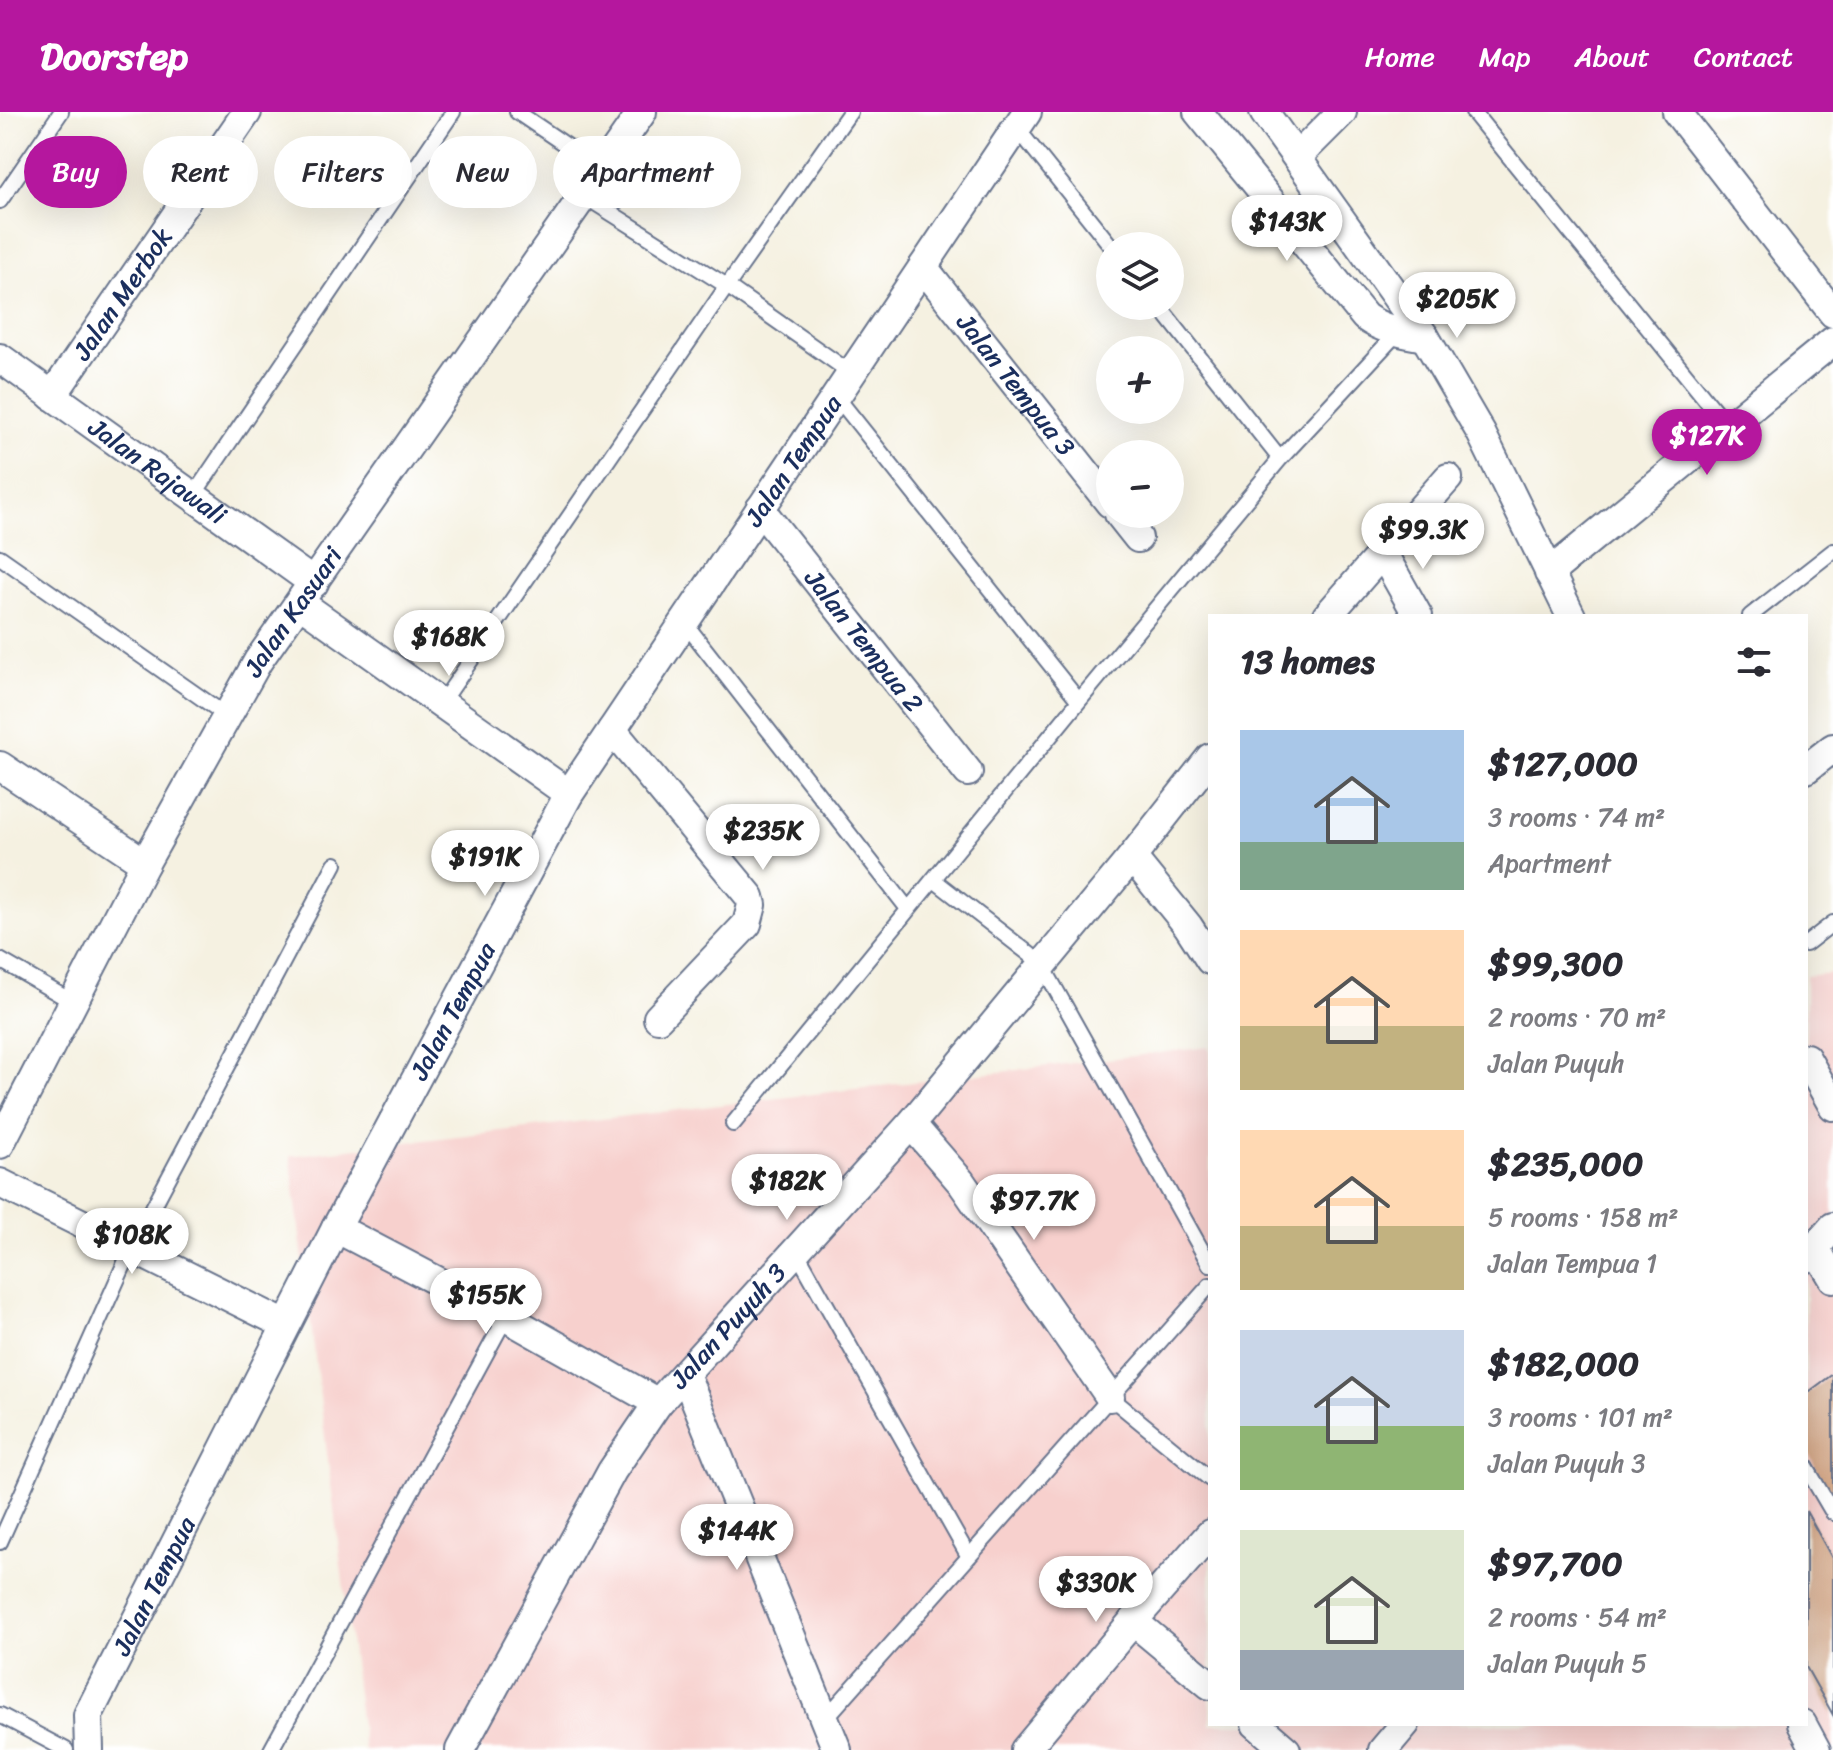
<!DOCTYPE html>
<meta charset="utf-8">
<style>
body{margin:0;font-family:Sriracha,sans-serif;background:#f2f2f3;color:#2b2b33;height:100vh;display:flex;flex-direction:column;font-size:30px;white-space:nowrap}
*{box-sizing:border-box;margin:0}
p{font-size:26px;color:#7c7c81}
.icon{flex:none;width:44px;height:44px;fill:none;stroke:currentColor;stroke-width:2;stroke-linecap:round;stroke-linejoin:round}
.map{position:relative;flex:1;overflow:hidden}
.drawer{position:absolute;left:1208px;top:502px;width:600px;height:1112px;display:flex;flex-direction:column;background:#fff;border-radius:0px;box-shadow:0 8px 32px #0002}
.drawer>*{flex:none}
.hud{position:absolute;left:24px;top:24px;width:760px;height:72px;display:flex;gap:16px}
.tools{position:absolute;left:1096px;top:120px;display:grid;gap:16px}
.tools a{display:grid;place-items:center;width:88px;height:88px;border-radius:50%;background:#fff;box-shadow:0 8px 32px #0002;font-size:40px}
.price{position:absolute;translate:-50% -68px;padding:0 18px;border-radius:28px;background:#fff;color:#222;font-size:26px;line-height:52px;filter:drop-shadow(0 2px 4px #0008)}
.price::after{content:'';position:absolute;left:50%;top:48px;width:24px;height:18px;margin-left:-12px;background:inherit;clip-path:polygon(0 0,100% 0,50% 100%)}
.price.on{background:#b5179e;color:#fff}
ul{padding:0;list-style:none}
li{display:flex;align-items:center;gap:24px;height:200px;padding:0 32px}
li span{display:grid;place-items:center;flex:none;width:224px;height:160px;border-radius:0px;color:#555}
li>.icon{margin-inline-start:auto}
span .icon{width:96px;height:96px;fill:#fffc;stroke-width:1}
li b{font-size:34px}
h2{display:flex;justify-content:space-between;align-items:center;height:96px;padding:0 32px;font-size:34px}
.chip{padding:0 28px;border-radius:36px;background:#fff;box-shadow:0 8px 32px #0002;font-size:28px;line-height:72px}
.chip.on{background:#b5179e;color:#fff}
header{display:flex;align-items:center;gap:48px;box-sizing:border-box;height:112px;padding:0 40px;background:#b5179e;color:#fff}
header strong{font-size:38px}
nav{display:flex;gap:44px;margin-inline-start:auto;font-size:28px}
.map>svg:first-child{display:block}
.built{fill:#f7d0cd}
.building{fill:#d0a17f}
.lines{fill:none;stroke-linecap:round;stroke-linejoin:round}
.service-casing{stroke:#67738c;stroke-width:18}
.minor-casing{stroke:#67738c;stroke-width:32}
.service{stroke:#fff;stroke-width:14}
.minor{stroke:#fff;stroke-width:28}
.labels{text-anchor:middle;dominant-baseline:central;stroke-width:7;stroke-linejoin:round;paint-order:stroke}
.street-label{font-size:26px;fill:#1b2f5e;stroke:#fff}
</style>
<header>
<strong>Doorstep</strong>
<nav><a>Home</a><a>Map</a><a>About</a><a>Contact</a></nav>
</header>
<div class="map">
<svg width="1833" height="1638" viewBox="0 0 1833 1638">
<rect width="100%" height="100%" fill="#fff"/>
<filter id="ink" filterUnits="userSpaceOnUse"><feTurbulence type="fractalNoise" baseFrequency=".0125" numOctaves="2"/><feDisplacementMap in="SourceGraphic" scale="16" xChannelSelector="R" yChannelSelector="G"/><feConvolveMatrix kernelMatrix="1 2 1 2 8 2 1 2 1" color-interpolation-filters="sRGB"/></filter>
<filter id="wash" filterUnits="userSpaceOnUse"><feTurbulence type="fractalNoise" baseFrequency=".006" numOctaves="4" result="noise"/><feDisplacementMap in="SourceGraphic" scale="32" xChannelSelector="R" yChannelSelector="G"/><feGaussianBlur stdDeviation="1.8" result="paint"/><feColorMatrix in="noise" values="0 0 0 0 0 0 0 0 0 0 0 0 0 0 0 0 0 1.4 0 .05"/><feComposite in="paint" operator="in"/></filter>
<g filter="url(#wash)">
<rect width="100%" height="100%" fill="#f5f1e1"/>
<path class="built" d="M1833 861V1638H364L290 1044 1210 935V1612H1806V864Z"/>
<g id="blocks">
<path class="building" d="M1833 1262V1387L1806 1338V1282Z
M1806 1399 1833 1448V1603L1806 1555Z"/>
</g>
</g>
<g filter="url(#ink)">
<use href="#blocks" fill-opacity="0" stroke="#67738c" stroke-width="2"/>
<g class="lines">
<g class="service-casing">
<path id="service" d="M517 0 601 57
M1473 0 1728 315
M1017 16 1111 134
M584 84 727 174 851 261
M0 89 61 0
M1159 194 1280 347
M836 284 1079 589
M193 384 453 0
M0 445 227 604
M1750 504 1833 439
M684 510 908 797
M441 592 727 174 850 0
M934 768 1041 851 1210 1153
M1806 832 1833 811
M0 848 71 889
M733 1012 1079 589 1280 347 1398 220
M796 1139 969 1445
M1110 1285 1210 1367
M1806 1355 1833 1401
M0 1430 132 1135 335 752
M0 1603 66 1638
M825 1607 1210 1173
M271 1638 506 1205"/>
</g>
<g class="minor-casing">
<g id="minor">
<path d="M1198 0 1365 205C1383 218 1404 221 1425 225"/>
<path d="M1264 0 1425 225 1481 321 1571 504"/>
<path d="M1677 0 1833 201"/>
<path d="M1297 45 1342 0"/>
<path id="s1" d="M923 155 1110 391"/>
<path id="s2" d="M0 246 314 471"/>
<path id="s3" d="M52 284 247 0"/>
<path id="s4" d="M760 397 968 660"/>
<path d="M1119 402 1138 426"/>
<path d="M1382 440 1418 504"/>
<path d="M1549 461 1833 229"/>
<path d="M300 491 569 682"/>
<path d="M1327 504 1448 366"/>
<path d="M612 618 750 785 752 793 747 812 658 906"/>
<path d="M0 654 145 751"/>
<path d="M1806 657 1833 636"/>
<path d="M1132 745 1188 814 1210 848"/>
<path d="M1806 946 1833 994"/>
<path d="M911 1012 961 1070 1110 1285"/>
<path id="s5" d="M0 1032 145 751 258 549 642 0"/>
<path d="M0 1071 286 1213"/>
<path d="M336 1116 506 1205 658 1291"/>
<path d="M1815 1136 1833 1166"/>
<path d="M1806 1146 1833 1115"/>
<path d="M685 1262 837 1638"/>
<path d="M1133 1509 1210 1573"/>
<path d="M1256 1612 1286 1638"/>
<path d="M1802 1612 1816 1638"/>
<path id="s6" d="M89 1638 88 1603 336 1116 569 682 1027 0"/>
<path id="s7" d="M460 1638 612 1359 658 1291 911 1012 1132 745 1210 646"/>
<path d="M1025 1638 1133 1509 1210 1422"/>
<path d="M1383 1638 1405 1612"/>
</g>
</g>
<use href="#service" class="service"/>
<use href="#minor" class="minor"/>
</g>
</g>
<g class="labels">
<g class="street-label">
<text stroke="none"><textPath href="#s3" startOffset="124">Jalan Merbok</textPath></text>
<text stroke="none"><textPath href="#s1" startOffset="150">Jalan Tempua 3</textPath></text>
<text stroke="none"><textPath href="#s6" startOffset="1476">Jalan Tempua</textPath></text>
<text stroke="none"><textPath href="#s2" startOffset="194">Jalan Rajawali</textPath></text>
<text stroke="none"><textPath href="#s5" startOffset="608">Jalan Kasuari</textPath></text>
<text stroke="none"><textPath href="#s4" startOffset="168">Jalan Tempua 2</textPath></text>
<text stroke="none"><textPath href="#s6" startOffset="828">Jalan Tempua</textPath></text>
<text stroke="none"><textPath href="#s7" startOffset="504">Jalan Puyuh 3</textPath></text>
<text stroke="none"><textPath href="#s6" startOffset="180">Jalan Tempua</textPath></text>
</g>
</g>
</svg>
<div class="tools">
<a><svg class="icon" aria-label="layers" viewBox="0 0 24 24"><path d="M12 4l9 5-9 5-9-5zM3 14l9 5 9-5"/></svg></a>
<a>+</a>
<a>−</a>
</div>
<b class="price" style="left:1287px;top:151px">$143K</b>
<b class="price" style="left:1457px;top:228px">$205K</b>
<b class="price on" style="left:1707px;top:365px">$127K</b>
<b class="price" style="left:1423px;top:459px">$99.3K</b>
<b class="price" style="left:449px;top:566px">$168K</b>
<b class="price" style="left:763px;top:760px">$235K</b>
<b class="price" style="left:485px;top:786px">$191K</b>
<b class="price" style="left:787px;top:1110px">$182K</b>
<b class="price" style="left:1034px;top:1130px">$97.7K</b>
<b class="price" style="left:132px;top:1164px">$108K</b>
<b class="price" style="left:486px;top:1224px">$155K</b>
<b class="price" style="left:737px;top:1460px">$144K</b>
<b class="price" style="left:1096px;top:1512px">$330K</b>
<div class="hud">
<a class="chip on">Buy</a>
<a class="chip">Rent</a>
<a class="chip">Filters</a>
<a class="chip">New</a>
<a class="chip">Apartment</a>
</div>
<section class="drawer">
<h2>13 homes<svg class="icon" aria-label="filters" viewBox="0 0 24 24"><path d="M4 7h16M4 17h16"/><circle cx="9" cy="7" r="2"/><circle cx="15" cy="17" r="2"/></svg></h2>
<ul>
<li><span style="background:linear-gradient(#a9c7e8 70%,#7fa58c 0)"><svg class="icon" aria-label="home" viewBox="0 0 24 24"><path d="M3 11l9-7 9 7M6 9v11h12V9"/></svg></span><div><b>$127,000</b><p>3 rooms · 74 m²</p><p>Apartment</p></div></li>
<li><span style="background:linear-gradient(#ffd9b3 60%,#c2b280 0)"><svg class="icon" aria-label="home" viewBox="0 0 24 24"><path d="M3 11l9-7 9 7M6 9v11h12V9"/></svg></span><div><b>$99,300</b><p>2 rooms · 70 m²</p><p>Jalan Puyuh</p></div></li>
<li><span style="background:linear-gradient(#ffd9b3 60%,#c2b280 0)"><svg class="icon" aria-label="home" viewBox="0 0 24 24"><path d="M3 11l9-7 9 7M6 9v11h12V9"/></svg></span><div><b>$235,000</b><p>5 rooms · 158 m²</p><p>Jalan Tempua 1</p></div></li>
<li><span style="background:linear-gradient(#c9d6e8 60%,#8fb573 0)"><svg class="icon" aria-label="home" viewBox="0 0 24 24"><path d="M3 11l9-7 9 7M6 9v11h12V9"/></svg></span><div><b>$182,000</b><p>3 rooms · 101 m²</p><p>Jalan Puyuh 3</p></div></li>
<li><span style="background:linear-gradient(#dfe7d0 75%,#9aa5b1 0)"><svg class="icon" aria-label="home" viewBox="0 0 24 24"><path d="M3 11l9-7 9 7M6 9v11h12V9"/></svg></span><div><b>$97,700</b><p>2 rooms · 54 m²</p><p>Jalan Puyuh 5</p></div></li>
</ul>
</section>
</div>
